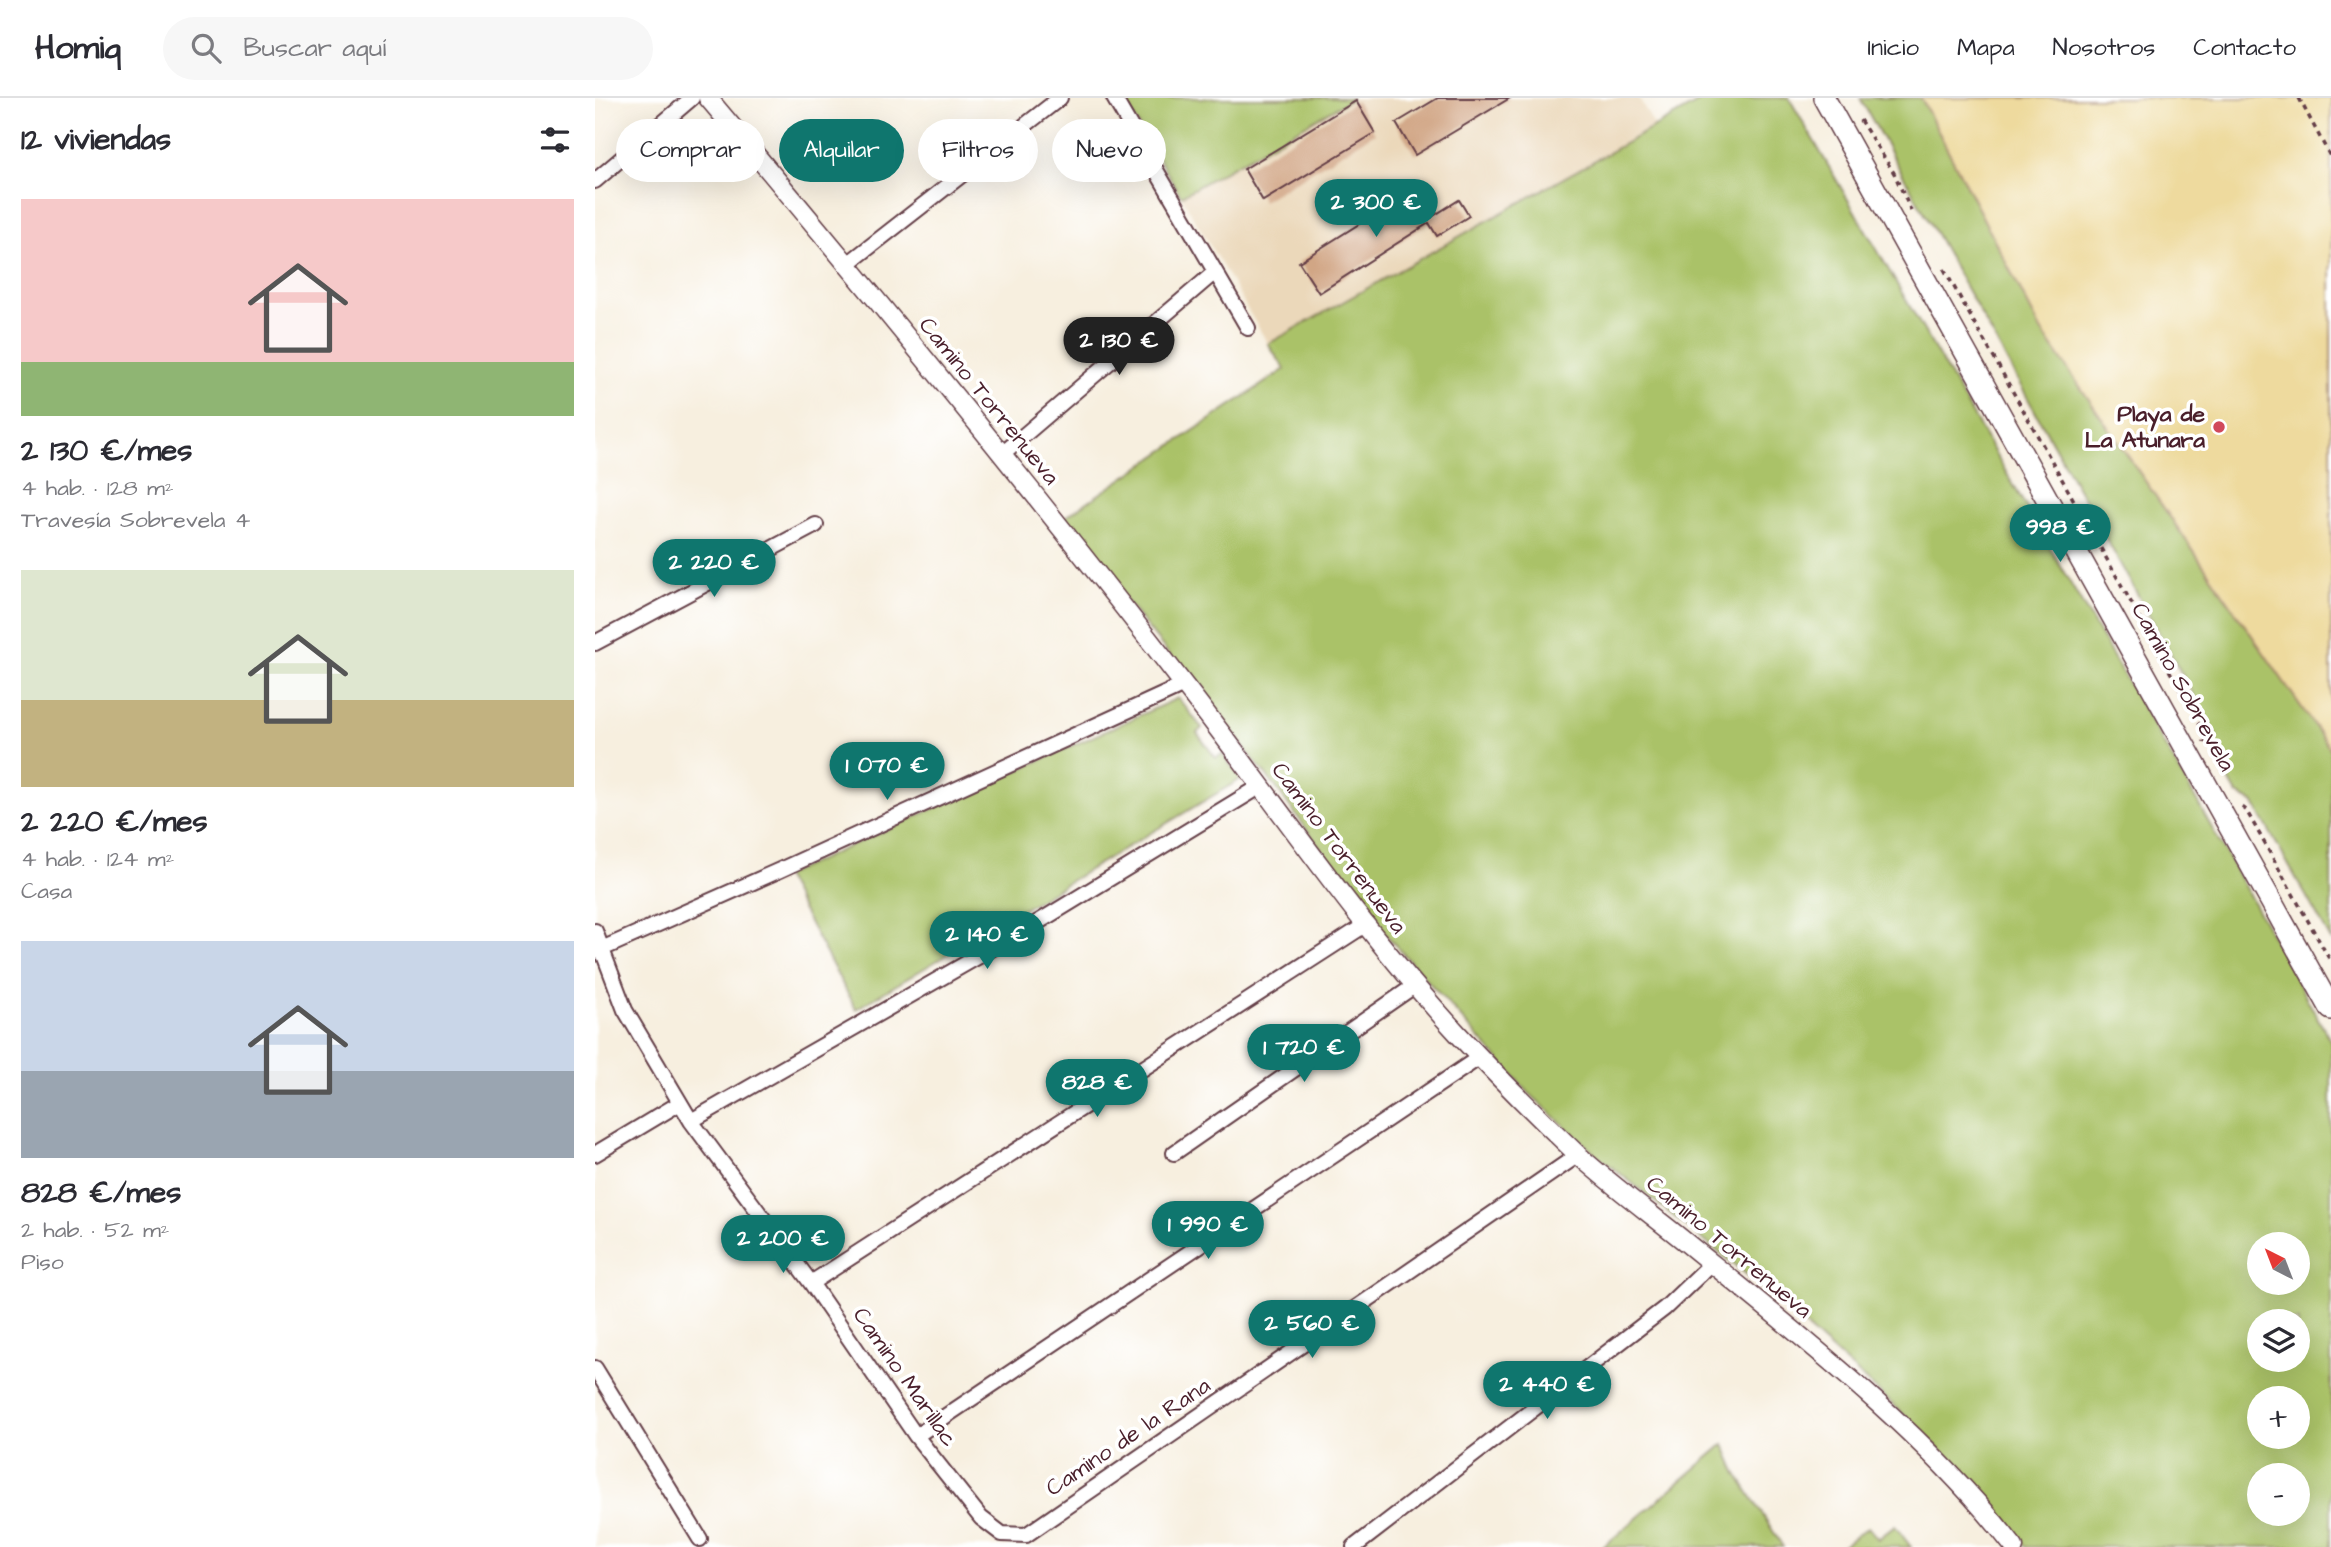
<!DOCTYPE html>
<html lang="es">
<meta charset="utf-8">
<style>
body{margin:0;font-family:"Architects Daughter",sans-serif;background:#f7f7f7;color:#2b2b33;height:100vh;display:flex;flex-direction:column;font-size:26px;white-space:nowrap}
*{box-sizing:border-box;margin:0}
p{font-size:23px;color:#7c7c81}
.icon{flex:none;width:38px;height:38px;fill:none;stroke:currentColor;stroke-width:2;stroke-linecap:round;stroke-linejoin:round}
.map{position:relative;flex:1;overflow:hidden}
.details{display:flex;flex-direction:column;background:#fff;width:595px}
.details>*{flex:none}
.top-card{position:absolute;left:21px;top:21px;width:665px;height:63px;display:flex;gap:14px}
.needle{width:46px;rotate:318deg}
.buttons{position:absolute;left:1652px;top:1134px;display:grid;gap:14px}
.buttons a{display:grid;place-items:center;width:63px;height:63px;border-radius:50%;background:#fff;box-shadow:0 7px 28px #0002;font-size:35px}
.price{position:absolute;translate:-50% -60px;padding:0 16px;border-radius:24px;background:#0f766e;color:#fff;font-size:23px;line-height:46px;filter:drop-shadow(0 2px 4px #0008)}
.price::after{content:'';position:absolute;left:50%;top:42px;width:21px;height:16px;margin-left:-10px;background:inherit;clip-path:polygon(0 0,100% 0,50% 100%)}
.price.on{background:#222;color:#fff}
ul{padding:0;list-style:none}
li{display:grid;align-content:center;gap:14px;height:371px;padding:0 21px}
li span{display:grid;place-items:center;height:217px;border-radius:0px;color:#555}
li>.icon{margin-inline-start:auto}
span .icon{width:126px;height:126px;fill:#fffc;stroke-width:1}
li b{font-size:30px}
h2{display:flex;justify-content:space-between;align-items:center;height:84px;padding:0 21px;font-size:30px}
.tag{padding:0 24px;border-radius:32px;background:#fff;box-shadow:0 7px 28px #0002;font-size:24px;line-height:63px}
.tag.on{background:#0f766e;color:#fff}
header{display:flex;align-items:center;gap:42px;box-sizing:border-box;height:98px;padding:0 35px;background:#fff;border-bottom:2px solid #e1e1e2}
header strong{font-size:33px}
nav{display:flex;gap:38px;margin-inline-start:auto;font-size:24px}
.search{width:490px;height:63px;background:#f7f7f7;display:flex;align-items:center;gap:18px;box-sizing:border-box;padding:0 24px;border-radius:38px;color:#7c7c81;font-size:26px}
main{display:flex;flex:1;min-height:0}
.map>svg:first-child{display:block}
.built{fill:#ebd8ba}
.green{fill:#aac268;stroke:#7a704a;stroke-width:2;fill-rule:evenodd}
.sand{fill:#eeda9e;stroke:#9c7c64;stroke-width:2}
.building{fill:#d1a685}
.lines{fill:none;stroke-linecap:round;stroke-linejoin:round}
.minor-casing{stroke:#643e46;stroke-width:18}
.tertiary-casing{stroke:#643e46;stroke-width:21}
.secondary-casing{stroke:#643e46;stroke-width:24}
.path{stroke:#643e46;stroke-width:3.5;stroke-dasharray:5 5;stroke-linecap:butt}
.minor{stroke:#fff;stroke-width:14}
.tertiary{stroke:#fff;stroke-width:18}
.secondary{stroke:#fff;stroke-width:21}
.poi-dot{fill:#d1495b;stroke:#fff;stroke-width:2.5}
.labels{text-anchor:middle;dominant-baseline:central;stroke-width:7;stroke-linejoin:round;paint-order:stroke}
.street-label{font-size:23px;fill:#4a1f2b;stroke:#fff}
.poi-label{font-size:23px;font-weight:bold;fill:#4a1f2b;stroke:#fff;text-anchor:end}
</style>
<header>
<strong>Homiq</strong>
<div class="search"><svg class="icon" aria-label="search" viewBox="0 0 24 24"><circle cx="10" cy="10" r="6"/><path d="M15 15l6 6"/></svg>Buscar aquí</div>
<nav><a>Inicio</a><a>Mapa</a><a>Nosotros</a><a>Contacto</a></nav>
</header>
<main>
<section class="details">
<h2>12 viviendas<svg class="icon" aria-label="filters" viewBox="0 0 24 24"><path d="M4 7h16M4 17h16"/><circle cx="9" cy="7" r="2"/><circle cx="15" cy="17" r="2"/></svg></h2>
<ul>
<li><span style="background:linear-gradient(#f6c9c9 75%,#8fb573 0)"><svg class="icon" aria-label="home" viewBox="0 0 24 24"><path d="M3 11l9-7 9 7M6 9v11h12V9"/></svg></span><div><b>2 130 €/mes</b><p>4 hab. · 128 m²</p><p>Travesía Sobrevela 4</p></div></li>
<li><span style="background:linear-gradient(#dfe7d0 60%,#c2b280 0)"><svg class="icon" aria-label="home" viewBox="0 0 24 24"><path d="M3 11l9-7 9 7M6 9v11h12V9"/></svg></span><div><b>2 220 €/mes</b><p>4 hab. · 124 m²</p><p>Casa</p></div></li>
<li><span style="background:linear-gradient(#c9d6e8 60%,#9aa5b1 0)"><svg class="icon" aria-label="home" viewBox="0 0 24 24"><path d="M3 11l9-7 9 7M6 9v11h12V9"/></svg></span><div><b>828 €/mes</b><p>2 hab. · 52 m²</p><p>Piso</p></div></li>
</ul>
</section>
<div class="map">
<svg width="1736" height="1449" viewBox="0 0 1736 1449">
<rect width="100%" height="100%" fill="#fff"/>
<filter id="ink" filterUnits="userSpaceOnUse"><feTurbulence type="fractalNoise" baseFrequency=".0143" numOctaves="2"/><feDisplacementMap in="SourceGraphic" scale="14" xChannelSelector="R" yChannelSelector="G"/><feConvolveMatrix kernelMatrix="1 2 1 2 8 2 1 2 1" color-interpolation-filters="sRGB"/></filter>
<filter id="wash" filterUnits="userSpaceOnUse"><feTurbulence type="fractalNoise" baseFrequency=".00686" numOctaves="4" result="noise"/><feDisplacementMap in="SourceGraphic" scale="28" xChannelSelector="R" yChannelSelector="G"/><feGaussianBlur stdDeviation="1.57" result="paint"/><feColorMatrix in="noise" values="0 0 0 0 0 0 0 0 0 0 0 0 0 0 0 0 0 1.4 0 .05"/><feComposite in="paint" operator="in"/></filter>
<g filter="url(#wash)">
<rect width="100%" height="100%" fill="#f7efdf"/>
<path class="built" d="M755 0H1044L1060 29 673 246 586 98Z"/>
<path class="green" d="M527 0H755L756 1 586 98Z
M1111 0H1194L1608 714 1736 944V1449H1431L1394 1404 1324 1330 1162 1185 997 1053 934 995 784 829 679 687 466 422 690 271 673 246ZM1664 1146H1703V1185H1664ZM1664 1223H1703V1262H1664ZM1664 1300H1703V1339H1664ZM1664 1377H1703V1416H1664Z
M1265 0H1326L1446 232 1736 652V842L1658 704 1642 696 1621 659 1622 639Z
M583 600 607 630 602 635 621 660 627 656 646 681 261 911 189 778Z
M1129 1346 1142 1376 1188 1449H1008Z
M1300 1428 1316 1449H1246L1273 1429 1283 1441Z"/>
<path class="sand" d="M1326 0H1736V652L1446 232Z"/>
<g id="blocks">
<path class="building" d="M843 0H915L820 57 801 25Z
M761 3 780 35 668 103 649 71Z
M818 92 835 120 864 102 874 118 842 138 834 125 724 195 704 164Z"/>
</g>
</g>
<g filter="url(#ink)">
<use href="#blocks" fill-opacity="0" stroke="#643e46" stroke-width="2"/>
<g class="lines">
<g class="minor-casing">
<path id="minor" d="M519 0 653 230
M0 83 97 0
M254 165 465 0
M406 357 620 174
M0 545 221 427
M0 833 30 912 96 1023 216 1185 321 1338 386 1420 407 1436 431 1437
M0 854 185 772 589 587
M96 1023 440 826 666 688
M579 1055 819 888
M0 1056 85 1005
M216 1185 770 827
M0 1270 105 1441
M321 1338 885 959
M431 1437 983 1057
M759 1449 1070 1210 1117 1165"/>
</g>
<g class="tertiary-casing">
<path id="tertiary" d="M113 0C276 193 436 389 590 588 681 704 763 828 863 936 901 977 941 1017 981 1055 1015 1086 1052 1113 1088 1142 1201 1234 1330 1334 1419 1449"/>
</g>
<g class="secondary-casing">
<path id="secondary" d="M1229 0 1736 911"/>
</g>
<path class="path" d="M1704 0 1736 60
M1265 22 1299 75 1316 113
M1349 171 1610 636 1609 645
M1647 709 1651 712 1736 864"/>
<use href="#minor" class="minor"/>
<use href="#tertiary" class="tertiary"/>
<use href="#secondary" class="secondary"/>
</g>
</g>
<circle class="poi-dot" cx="1624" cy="329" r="7"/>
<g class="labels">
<g class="street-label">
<text transform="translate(394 303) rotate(51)">Camino Torrenueva</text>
<text transform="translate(1588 589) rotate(61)">Camino Sobrevela</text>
<text transform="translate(744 750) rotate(53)">Camino Torrenueva</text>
<text transform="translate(1134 1149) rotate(40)">Camino Torrenueva</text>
<text transform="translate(310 1279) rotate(55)">Camino Marillac</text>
<text transform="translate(533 1339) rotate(-34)">Camino de la Rana</text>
</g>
<g class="poi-label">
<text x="1610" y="316">Playa de<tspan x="1610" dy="26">La Atunara</tspan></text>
</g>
</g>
</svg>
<div class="buttons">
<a><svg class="needle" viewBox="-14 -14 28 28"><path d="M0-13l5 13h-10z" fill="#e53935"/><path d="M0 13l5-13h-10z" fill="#7c7c81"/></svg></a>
<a><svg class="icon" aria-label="layers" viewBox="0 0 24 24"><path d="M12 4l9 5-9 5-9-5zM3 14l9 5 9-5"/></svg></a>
<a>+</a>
<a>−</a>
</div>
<b class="price" style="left:781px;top:141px">2 300 €</b>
<b class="price on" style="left:524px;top:279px">2 130 €</b>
<b class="price" style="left:1465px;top:466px">998 €</b>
<b class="price" style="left:119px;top:501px">2 220 €</b>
<b class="price" style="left:292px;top:704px">1 070 €</b>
<b class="price" style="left:392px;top:873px">2 140 €</b>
<b class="price" style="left:709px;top:986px">1 720 €</b>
<b class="price" style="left:502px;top:1021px">828 €</b>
<b class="price" style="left:613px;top:1163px">1 990 €</b>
<b class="price" style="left:188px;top:1177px">2 200 €</b>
<b class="price" style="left:717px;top:1262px">2 560 €</b>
<b class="price" style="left:952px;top:1323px">2 440 €</b>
<div class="top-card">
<a class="tag">Comprar</a>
<a class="tag on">Alquilar</a>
<a class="tag">Filtros</a>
<a class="tag">Nuevo</a>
</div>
</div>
</main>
